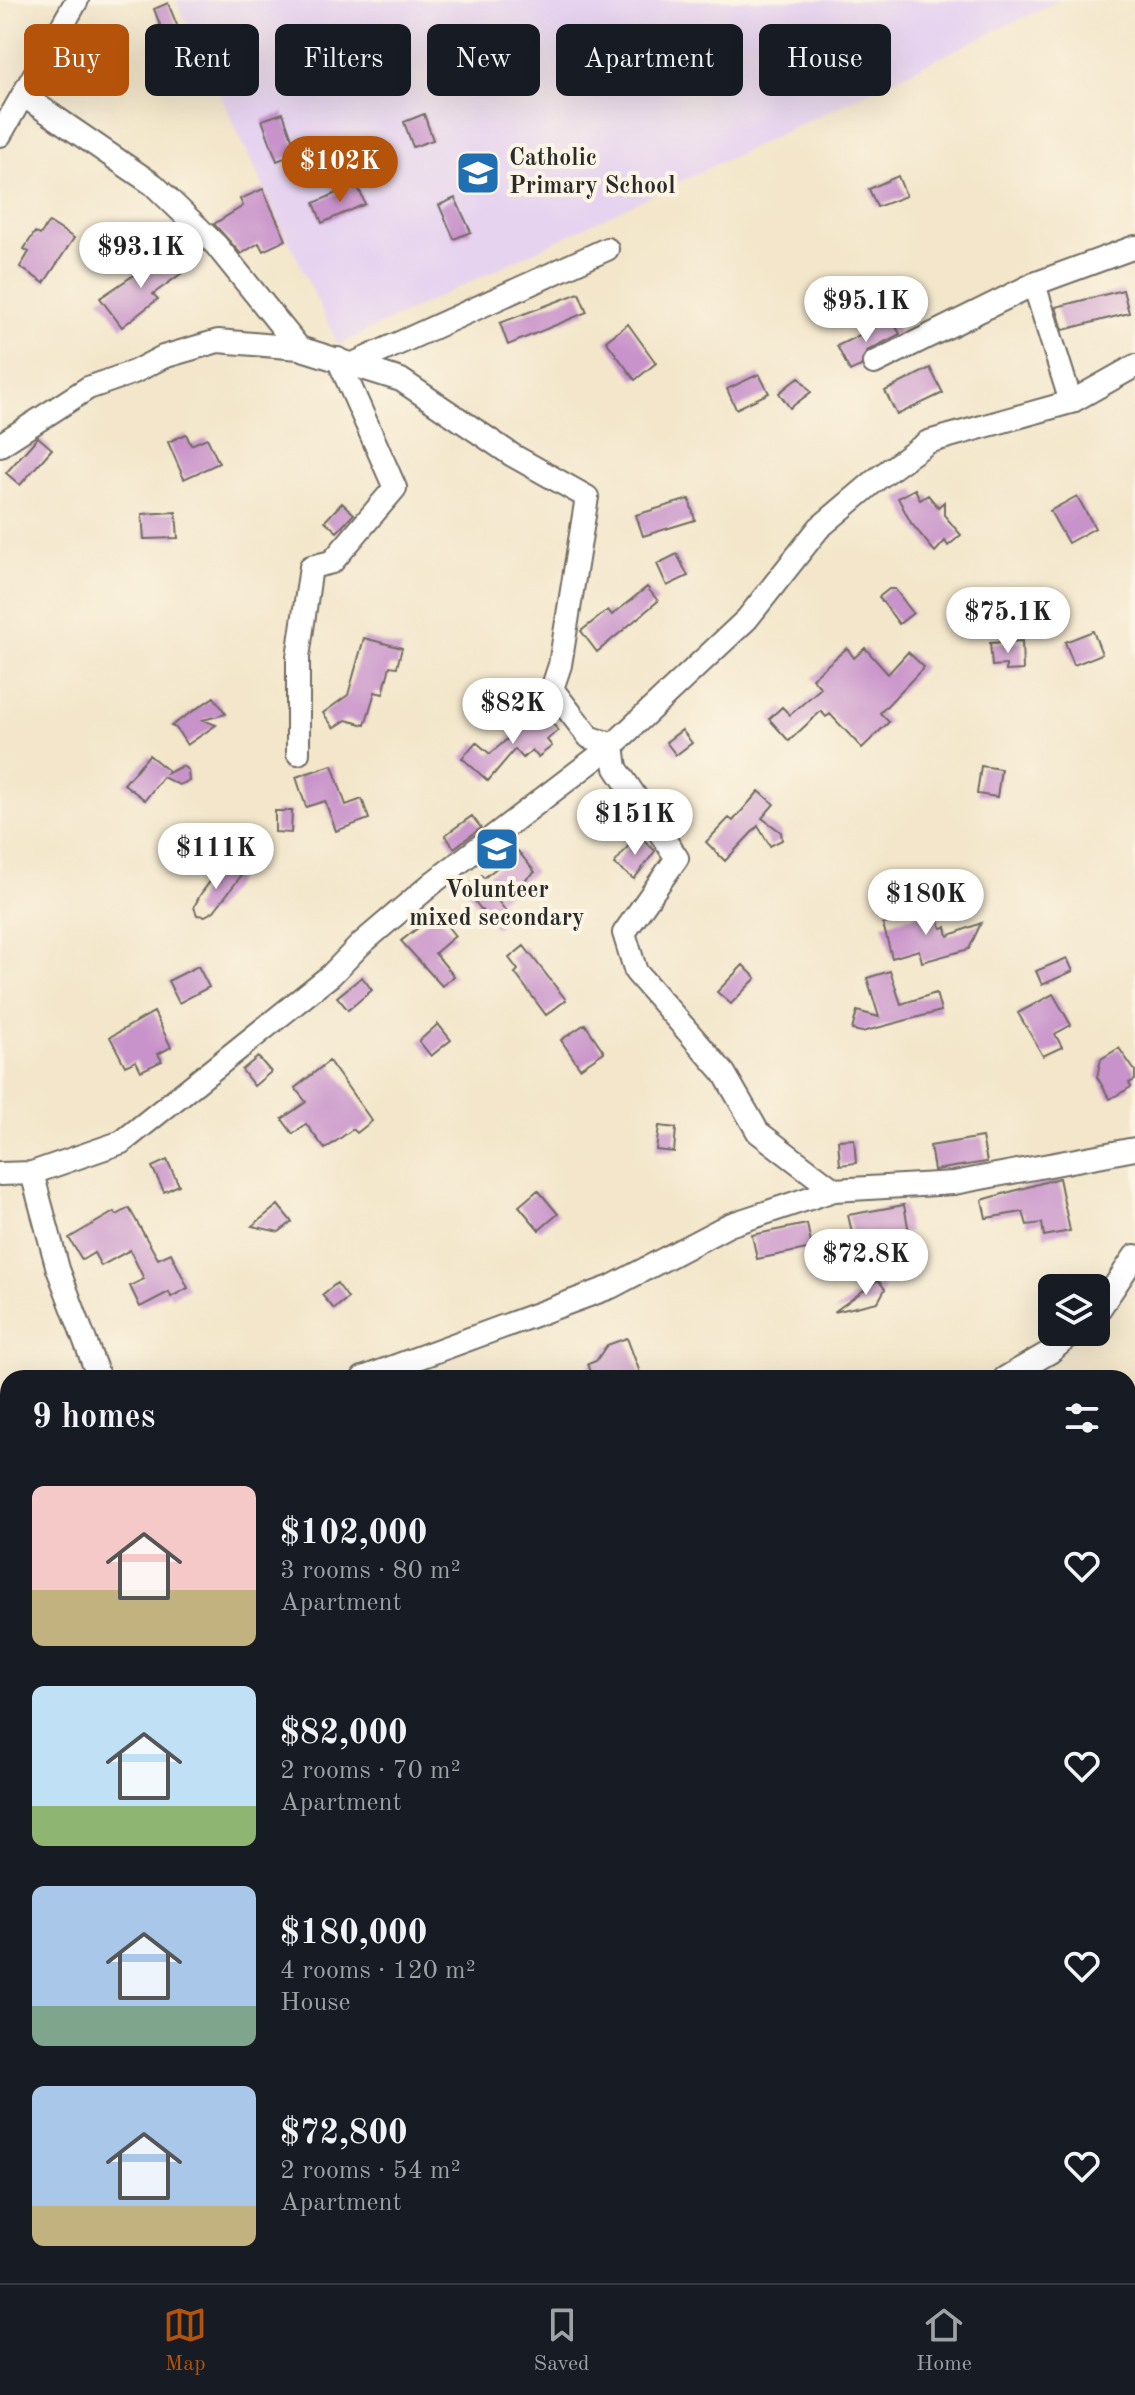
<!DOCTYPE html>
<meta charset="utf-8">
<style>
body{margin:0;font-family:"Old Standard TT",serif;background:#20242c;color:#f1f3f6;height:100vh;display:flex;flex-direction:column;font-size:30px;white-space:nowrap}
*{box-sizing:border-box;margin:0}
p{font-size:26px;color:#9ea1a6}
.icon{flex:none;width:44px;height:44px;fill:none;stroke:currentColor;stroke-width:2;stroke-linecap:round;stroke-linejoin:round}
.map{position:relative;flex:1;overflow:hidden}
.panel{position:absolute;left:0px;top:1370px;width:1136px;height:914px;display:flex;flex-direction:column;background:#171b24;border-radius:24px 24px 0 0;box-shadow:0 8px 32px #0002}
.panel>*{flex:none}
.banner{position:absolute;left:24px;top:24px;width:1088px;height:72px;display:flex;gap:16px}
.tools{position:absolute;left:1038px;top:1274px;display:grid;gap:16px}
.tools a{display:grid;place-items:center;width:72px;height:72px;border-radius:12px;background:#171b24;box-shadow:0 8px 32px #0002;font-size:40px}
.price{position:absolute;translate:-50% -68px;padding:0 18px;border-radius:28px;background:#fff;color:#222;font-size:26px;line-height:52px;filter:drop-shadow(0 2px 4px #0008)}
.price::after{content:'';position:absolute;left:50%;top:48px;width:24px;height:18px;margin-left:-12px;background:inherit;clip-path:polygon(0 0,100% 0,50% 100%)}
.price.active{background:#b45309;color:#fff}
ul{padding:0;list-style:none}
li{display:flex;align-items:center;gap:24px;height:200px;padding:0 32px}
li span{display:grid;place-items:center;flex:none;width:224px;height:160px;border-radius:12px;color:#555}
li>.icon{margin-inline-start:auto}
span .icon{width:96px;height:96px;fill:#fffc;stroke-width:1}
li b{font-size:34px}
h2{display:flex;justify-content:space-between;align-items:center;height:96px;padding:0 32px;font-size:34px}
.tag{padding:0 28px;border-radius:12px;background:#171b24;box-shadow:0 8px 32px #0002;font-size:28px;line-height:72px}
.tag.active{background:#b45309;color:#fff}
.menu{display:flex;justify-content:space-around;align-items:center;height:112px;border-top:2px solid #363941;background:#171b24;font-size:22px;color:#9ea1a6}
.menu a{display:grid;justify-items:center;gap:4px}
.menu .active{color:#b45309}
.map>svg:first-child{display:block}
.built{fill:#e6d3f0}
.building{fill:#c892ca}
.lines{fill:none;stroke-linecap:round;stroke-linejoin:round}
.minor-casing{stroke:#716c63;stroke-width:26}
.minor{stroke:#fff;stroke-width:22}
.labels{text-anchor:middle;dominant-baseline:central;stroke-width:8;stroke-linejoin:round;paint-order:stroke}
.poi-label{font-size:24px;font-weight:bold;fill:#2b2b2b;stroke:#fcf5e5;text-anchor:start}
</style>
<div class="map">
<svg width="1135" height="2283" viewBox="0 0 1135 2283">
<rect width="100%" height="100%" fill="#fcf5e5"/>
<filter id="ink" filterUnits="userSpaceOnUse"><feTurbulence type="fractalNoise" baseFrequency=".0125" numOctaves="2"/><feDisplacementMap in="SourceGraphic" scale="16" xChannelSelector="R" yChannelSelector="G"/><feConvolveMatrix kernelMatrix="1 2 1 2 8 2 1 2 1" color-interpolation-filters="sRGB"/></filter>
<filter id="wash" filterUnits="userSpaceOnUse"><feTurbulence type="fractalNoise" baseFrequency=".006" numOctaves="4" result="noise"/><feDisplacementMap in="SourceGraphic" scale="32" xChannelSelector="R" yChannelSelector="G"/><feGaussianBlur stdDeviation="1.8" result="paint"/><feColorMatrix in="noise" values="0 0 0 0 0 0 0 0 0 0 0 0 0 0 0 0 0 1.4 0 .05"/><feComposite in="paint" operator="in"/></filter>
<g filter="url(#wash)">
<rect width="100%" height="100%" fill="#f3e6ca"/>
<path class="built" d="M176 0H1060L338 345Z"/>
<g id="blocks">
<path class="building" d="M168 3 187 50 172 56 154 9Z
M283 113 297 153 277 161 262 120Z
M424 114 433 140 413 147 404 122Z
M898 176 906 196 877 207 869 189Z
M357 184 365 204 322 223 314 203Z
M263 189 286 240 263 251 259 243 241 254 214 224 243 206 240 199Z
M455 198 471 232 454 239 439 205Z
M49 222 74 238 44 283 20 267 29 252 24 249 35 232 40 235Z
M168 252 182 273 153 294 158 299 122 327 100 298Z
M1123 290 1129 313 1063 330 1056 307Z
M579 293 587 312 508 345 500 323Z
M892 319 900 334 867 351 861 366 850 371 837 346Z
M628 324 656 363 635 380 606 341Z
M930 368 943 393 897 415 885 391Z
M759 374 769 393 736 409 727 389Z
M799 377 811 392 790 408 779 393Z
M186 434 191 445 207 438 219 463 184 479 168 442Z
M38 437 52 449 20 485 6 473Z
M915 489 920 500 928 495 938 507 944 502V515L961 535 948 546 945 541 935 552 911 523 898 498Z
M1077 496 1095 528 1068 543 1050 511Z
M689 499 695 520 643 536 636 515Z
M342 503 354 514 337 532 325 521Z
M176 512 178 538 144 539 142 514Z
M677 554 688 576 667 586 657 564Z
M647 587 658 601 597 652 581 631 608 610 612 615Z
M889 589H895L913 613 899 624 879 597Z
M1093 631 1102 654 1074 665 1065 642Z
M364 638 402 648 397 667 390 666 383 694 375 692 365 725 346 720 334 728 323 713 348 695Z
M1022 641 1023 670 1006 671V665L992 666 990 643Z
M847 648 854 658 865 648 888 674 908 652 924 667 880 713 889 722 862 748 830 714 826 717 821 711 789 741 769 719 782 707 790 715 821 688 812 678Z
M214 697 226 714 203 720 216 725 187 745 176 728 171 726Z
M541 710 558 730 547 740 552 746 538 757 532 750 523 758 515 749 488 781 462 758 476 742 490 754Z
M682 730 692 743 676 755 666 742Z
M149 755 169 771 166 774 182 766 188 770 189 781 179 785 163 777 145 800 124 784Z
M332 765 346 805 362 799 369 819 336 831 325 801 306 807 296 777Z
M981 766 1001 769 997 797 977 794Z
M759 791 774 804 762 818 781 832 782 840 770 846 758 826 725 861 706 842 729 818 733 821Z
M275 811H292L291 833 275 832Z
M472 816 481 828 454 848 445 835Z
M638 834 655 851 634 879 614 864Z
M518 851 535 872 498 901 510 916 495 928 465 888 481 875 484 878Z
M224 863 241 876 214 911 205 916 197 915 194 907 200 895Z
M936 910 941 928 946 927 948 936 981 923 969 949 922 962 919 950 892 958 883 924Z
M437 913 455 936 435 953 454 976 442 986 401 941Z
M524 946 566 1000 546 1015 515 973 518 970 509 958Z
M1067 958 1073 971 1042 985 1036 971Z
M743 965 756 978 731 1004 717 992Z
M198 966 209 987 179 1003 168 981Z
M890 971 901 1004 936 993 941 1011 862 1032 852 1030 857 1011 879 1017 867 978Z
M362 977 372 990 348 1010 337 997Z
M1053 994 1071 1025 1055 1034 1062 1047 1043 1056 1018 1013Z
M154 1012 171 1047 158 1054 162 1061 141 1071 136 1061 125 1066 110 1037Z
M438 1024 451 1040 431 1056 419 1041Z
M585 1024 604 1052 580 1068 561 1040Z
M1119 1048 1135 1071V1080L1129 1083 1131 1087 1110 1099 1097 1077 1101 1059Z
M258 1057 271 1072 254 1086 242 1070Z
M329 1061 372 1121 357 1133 353 1129 325 1149 306 1124 293 1134 282 1119 306 1102 295 1088Z
M659 1126 676 1128 674 1152 656 1150Z
M982 1137 987 1162 934 1170 930 1146Z
M854 1139 856 1163 840 1165 838 1140Z
M167 1160 179 1185 164 1192 152 1167Z
M1059 1178 1070 1231 1044 1236 1042 1223 1027 1225 1023 1212 986 1218 982 1200Z
M538 1190 558 1214 539 1230 519 1206Z
M278 1205 292 1222 279 1232 252 1226Z
M904 1205 909 1232 875 1238 877 1245 856 1250 848 1215Z
M129 1208 158 1259 171 1253 188 1288 171 1297 169 1292 140 1307 130 1286 144 1279 130 1250 101 1266 94 1253 82 1260 69 1238 114 1212 117 1215Z
M807 1224 812 1248 757 1259 752 1235Z
M878 1280 885 1289 878 1302 834 1312Z
M337 1283 348 1298 334 1309 322 1295Z
M627 1338 642 1378H593L588 1364 596 1361 607 1345Z"/>
</g>
</g>
<g filter="url(#ink)">
<use href="#blocks" fill-opacity="0" stroke="#716c63" stroke-width="2"/>
<g class="lines">
<g class="minor-casing">
<path id="minor" d="M24 96 154 185 216 245 299 348
M0 135 77 0
M1034 284 1071 402
M874 363 1034 284 1135 247
M353 364 607 249
M0 445 88 388 134 372 163 357 218 341 299 348 401 380 512 455 587 497 560 665 552 689 589 737 613 745 616 768 677 858 624 933 636 972 724 1073 758 1132 834 1190
M298 753V657L311 567 332 562 395 488 338 359
M0 1174 32 1173
M1096 1314 1135 1256
M99 1378 58 1269 32 1173 122 1142 331 975 361 944 435 881 613 745 747 619 819 528 877 479 928 442 1071 402 1135 366
M363 1378 611 1287 729 1225 834 1190 954 1183 1135 1149
M1005 1378 1050 1352 1074 1332
M0 1503 8 1498
M0 1830 8 1827
M1128 1843 1135 1844
M1128 1933 1135 1920
M0 1947 8 1948
M286 2276V2283
M1125 2276 1129 2283
M868 2283 873 2276
M943 2283 944 2276"/>
</g>
<use href="#minor" class="minor"/>
</g>
</g>
<defs>
<g id="school-square" transform="scale(2.3)"><rect x="-9" y="-9" width="18" height="18" rx="4" fill="#1f6fb2" stroke="#fcf5e5"/><path d="M0-5L7-2L0 1L-7-2ZM-4 1L0 2.5L4 1V4Q0 6-4 4Z" fill="#fff"/></g>
</defs>
<g fill-rule="evenodd">
<use href="#school-square" x="478" y="173"/>
<use href="#school-square" x="497" y="849"/>
</g>
<g class="labels">
<g class="poi-label">
<text x="509" y="159">Catholic<tspan x="509" dy="28">Primary School</tspan></text>
<text x="497" y="891" text-anchor="middle">Volunteer<tspan x="497" dy="28">mixed secondary</tspan></text>
</g>
</g>
</svg>
<div class="tools">
<a><svg class="icon" aria-label="layers" viewBox="0 0 24 24"><path d="M12 4l9 5-9 5-9-5zM3 14l9 5 9-5"/></svg></a>
</div>
<b class="price active" style="left:340px;top:204px">$102K</b>
<b class="price" style="left:141px;top:290px">$93.1K</b>
<b class="price" style="left:866px;top:344px">$95.1K</b>
<b class="price" style="left:1008px;top:655px">$75.1K</b>
<b class="price" style="left:513px;top:746px">$82K</b>
<b class="price" style="left:635px;top:857px">$151K</b>
<b class="price" style="left:216px;top:891px">$111K</b>
<b class="price" style="left:926px;top:937px">$180K</b>
<b class="price" style="left:866px;top:1297px">$72.8K</b>
<div class="banner">
<a class="tag active">Buy</a>
<a class="tag">Rent</a>
<a class="tag">Filters</a>
<a class="tag">New</a>
<a class="tag">Apartment</a>
<a class="tag">House</a>
</div>
<section class="panel">
<h2>9 homes<svg class="icon" aria-label="filters" viewBox="0 0 24 24"><path d="M4 7h16M4 17h16"/><circle cx="9" cy="7" r="2"/><circle cx="15" cy="17" r="2"/></svg></h2>
<ul>
<li><span style="background:linear-gradient(#f6c9c9 65%,#c2b280 0)"><svg class="icon" aria-label="home" viewBox="0 0 24 24"><path d="M3 11l9-7 9 7M6 9v11h12V9"/></svg></span><div><b>$102,000</b><p>3 rooms · 80 m²</p><p>Apartment</p></div><svg class="icon" aria-label="heart" viewBox="0 0 24 24"><path d="M12 20l-8-8c-3-5 5-10 8-4 3-6 11-1 8 4z"/></svg></li>
<li><span style="background:linear-gradient(#bfe0f5 75%,#8fb573 0)"><svg class="icon" aria-label="home" viewBox="0 0 24 24"><path d="M3 11l9-7 9 7M6 9v11h12V9"/></svg></span><div><b>$82,000</b><p>2 rooms · 70 m²</p><p>Apartment</p></div><svg class="icon" aria-label="heart" viewBox="0 0 24 24"><path d="M12 20l-8-8c-3-5 5-10 8-4 3-6 11-1 8 4z"/></svg></li>
<li><span style="background:linear-gradient(#a9c7e8 75%,#7fa58c 0)"><svg class="icon" aria-label="home" viewBox="0 0 24 24"><path d="M3 11l9-7 9 7M6 9v11h12V9"/></svg></span><div><b>$180,000</b><p>4 rooms · 120 m²</p><p>House</p></div><svg class="icon" aria-label="heart" viewBox="0 0 24 24"><path d="M12 20l-8-8c-3-5 5-10 8-4 3-6 11-1 8 4z"/></svg></li>
<li><span style="background:linear-gradient(#a9c7e8 75%,#c2b280 0)"><svg class="icon" aria-label="home" viewBox="0 0 24 24"><path d="M3 11l9-7 9 7M6 9v11h12V9"/></svg></span><div><b>$72,800</b><p>2 rooms · 54 m²</p><p>Apartment</p></div><svg class="icon" aria-label="heart" viewBox="0 0 24 24"><path d="M12 20l-8-8c-3-5 5-10 8-4 3-6 11-1 8 4z"/></svg></li>
</ul>
</section>
</div>
<nav class="menu">
<a class="active"><svg class="icon" aria-label="map" viewBox="0 0 24 24"><path d="M3 6l6-2 6 2 6-2v14l-6 2-6-2-6 2zM9 4v14M15 6v14"/></svg>Map</a>
<a><svg class="icon" aria-label="saved" viewBox="0 0 24 24"><path d="M7 4h10v16l-5-4-5 4z"/></svg>Saved</a>
<a><svg class="icon" aria-label="home" viewBox="0 0 24 24"><path d="M3 11l9-7 9 7M6 9v11h12V9"/></svg>Home</a>
</nav>
